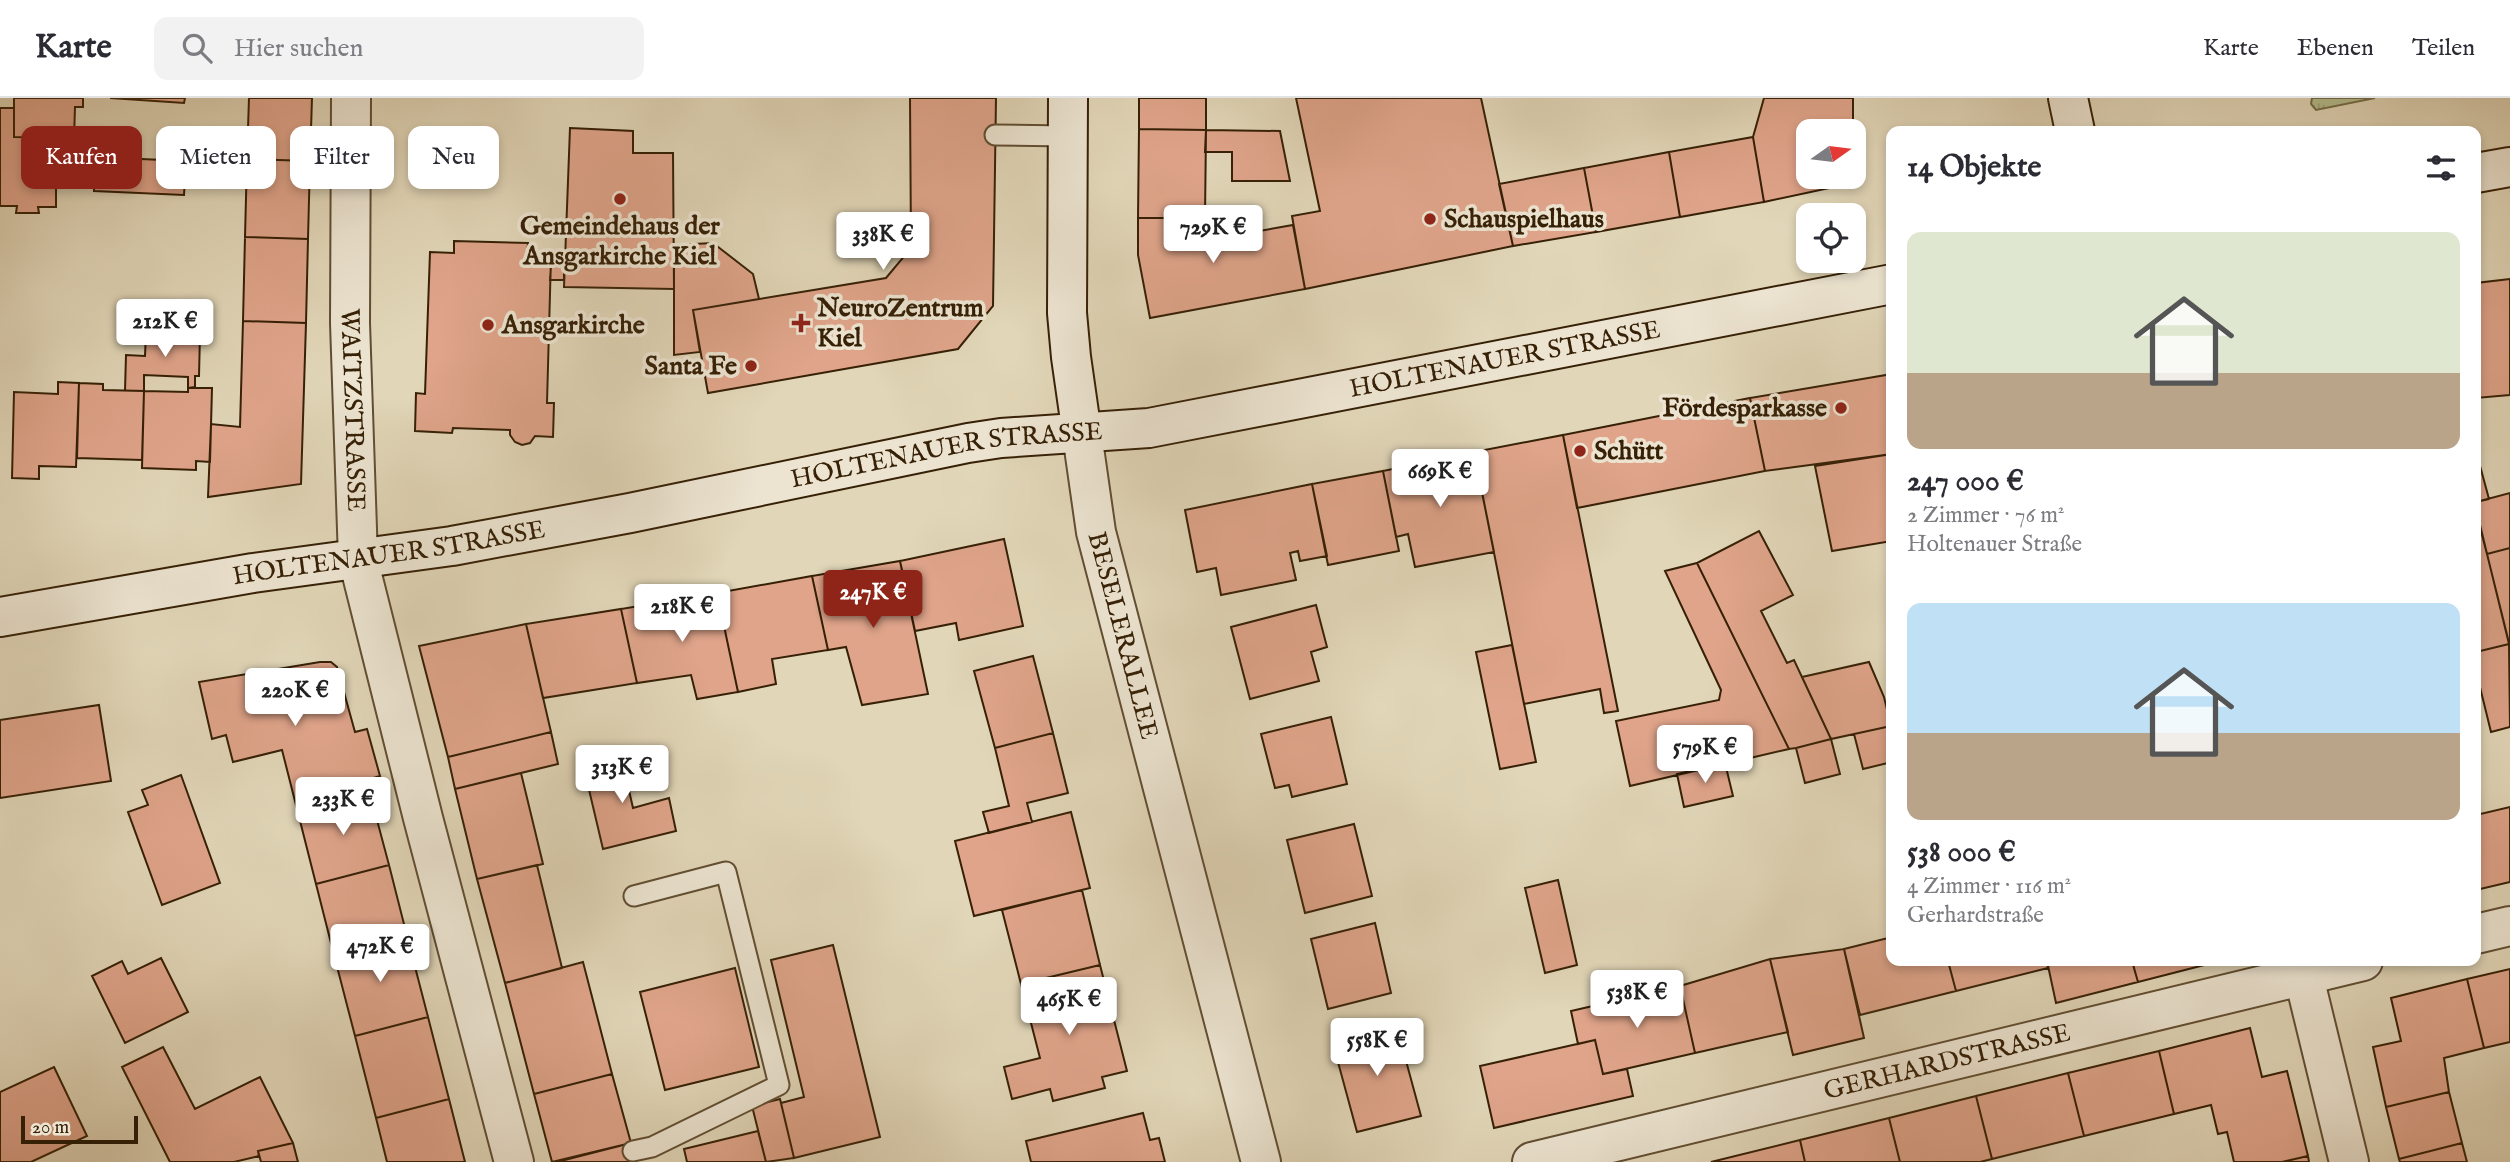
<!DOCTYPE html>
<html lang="de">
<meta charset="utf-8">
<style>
body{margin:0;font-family:"IM FELL English",serif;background:#f2f2f3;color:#2b2b33;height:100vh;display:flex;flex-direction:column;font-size:26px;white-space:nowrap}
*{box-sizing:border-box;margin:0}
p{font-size:23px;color:#7c7c81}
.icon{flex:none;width:38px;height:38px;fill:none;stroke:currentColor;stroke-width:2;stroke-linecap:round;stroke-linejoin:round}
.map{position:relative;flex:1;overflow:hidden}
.sheet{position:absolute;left:1886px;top:28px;width:595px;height:840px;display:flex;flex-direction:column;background:#fff;border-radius:14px;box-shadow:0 4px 10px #0003}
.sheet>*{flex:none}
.top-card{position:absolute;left:21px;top:28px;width:665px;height:63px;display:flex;gap:14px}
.needle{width:46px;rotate:76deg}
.tools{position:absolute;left:1796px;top:21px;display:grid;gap:14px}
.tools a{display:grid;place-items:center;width:70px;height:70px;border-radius:14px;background:#fff;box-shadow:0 4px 10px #0003;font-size:35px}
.scale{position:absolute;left:21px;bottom:18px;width:117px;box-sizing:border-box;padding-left:7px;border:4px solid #362006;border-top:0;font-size:19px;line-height:24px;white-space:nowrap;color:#362006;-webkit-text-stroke:5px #ece4d1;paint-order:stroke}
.price{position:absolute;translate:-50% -60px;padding:0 16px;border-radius:7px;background:#fff;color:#222;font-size:23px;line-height:46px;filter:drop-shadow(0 2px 4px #0008)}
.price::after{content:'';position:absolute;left:50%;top:42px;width:21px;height:16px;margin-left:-10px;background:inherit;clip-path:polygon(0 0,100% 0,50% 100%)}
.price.on{background:#8f2418;color:#fff}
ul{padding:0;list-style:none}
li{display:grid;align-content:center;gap:14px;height:371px;padding:0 21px}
li span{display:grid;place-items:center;height:217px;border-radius:14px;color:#555}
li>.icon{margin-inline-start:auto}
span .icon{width:126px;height:126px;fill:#fffc;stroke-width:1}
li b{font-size:30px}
h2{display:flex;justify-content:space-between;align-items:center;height:84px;padding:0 21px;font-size:30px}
.chip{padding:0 24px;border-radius:14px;background:#fff;box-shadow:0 4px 10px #0003;font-size:24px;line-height:63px}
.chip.on{background:#8f2418;color:#fff}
header{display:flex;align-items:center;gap:42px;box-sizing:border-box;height:98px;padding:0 35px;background:#fff;border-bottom:2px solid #e1e1e2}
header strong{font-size:33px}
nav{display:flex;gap:38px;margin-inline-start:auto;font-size:24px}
.search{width:490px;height:63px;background:#f2f2f3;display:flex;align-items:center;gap:18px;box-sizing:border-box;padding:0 24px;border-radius:14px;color:#7c7c81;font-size:26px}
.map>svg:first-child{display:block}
.grass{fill:url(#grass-tufts);stroke:#746e4a;stroke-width:2}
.building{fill:#dfa48a;stroke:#362006;stroke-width:2}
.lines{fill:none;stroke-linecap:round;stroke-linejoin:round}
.lane-casing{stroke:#614e32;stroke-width:23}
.street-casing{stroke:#614e32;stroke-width:42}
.secondary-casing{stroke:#362006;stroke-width:42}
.lane{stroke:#ece4d1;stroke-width:19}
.street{stroke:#ece4d1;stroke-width:38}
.secondary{stroke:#ece4d1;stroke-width:38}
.poi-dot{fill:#8f2418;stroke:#ece4d1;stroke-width:2.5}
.labels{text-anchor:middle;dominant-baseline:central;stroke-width:7;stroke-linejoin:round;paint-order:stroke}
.poi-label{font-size:26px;font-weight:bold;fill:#362006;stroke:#ece4d1;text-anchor:start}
.street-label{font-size:26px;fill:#362006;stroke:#ece4d1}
</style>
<header>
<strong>Karte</strong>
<div class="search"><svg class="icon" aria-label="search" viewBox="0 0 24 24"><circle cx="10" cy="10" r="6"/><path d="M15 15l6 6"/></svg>Hier suchen</div>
<nav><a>Karte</a><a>Ebenen</a><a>Teilen</a></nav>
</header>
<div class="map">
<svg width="2510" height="1064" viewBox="0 0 2510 1064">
<defs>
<pattern id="grass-tufts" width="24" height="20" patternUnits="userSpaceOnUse" patternTransform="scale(1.75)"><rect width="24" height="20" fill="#b3bd8e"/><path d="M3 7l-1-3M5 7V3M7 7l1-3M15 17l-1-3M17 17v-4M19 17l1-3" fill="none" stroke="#9ba279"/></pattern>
</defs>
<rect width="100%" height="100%" fill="#e1d6b8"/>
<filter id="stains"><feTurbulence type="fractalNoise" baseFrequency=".00286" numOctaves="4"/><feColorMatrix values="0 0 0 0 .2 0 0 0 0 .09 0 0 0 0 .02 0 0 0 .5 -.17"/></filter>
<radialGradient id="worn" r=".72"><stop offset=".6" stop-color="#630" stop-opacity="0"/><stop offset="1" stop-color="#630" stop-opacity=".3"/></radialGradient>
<path class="grass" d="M2312 0H2375L2316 12 2311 6Z"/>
<path class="building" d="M14 0H83V9H75L74 40 14 39Z
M110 0H185L184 5Z
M249 0H312L310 63 247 61Z
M910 0H996L993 208 958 251 708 295 693 212 886 180 911 150Z
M1139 0H1206V32L1139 31Z
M1296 0H1481L1513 148 1305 191 1292 118 1320 113Z
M1764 0H1853V33H1808V79H1853V85L1764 104 1753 39Z
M0 10H14V39L74 40 75 60 56 59V109H38L39 115H16L17 108H0Z
M570 30 633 33V55H673L674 191 564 189Z
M1139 31 1206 32 1205 120H1138Z
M1206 32 1280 33 1290 83H1232V54H1205Z
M1753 39 1764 104 1680 119 1669 54Z
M1669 54 1680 119 1596 134 1584 70Z
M95 59 186 63 184 97 94 93Z
M247 61 310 63 308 141 245 139Z
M1584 70 1596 134 1513 148 1499 86Z
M1138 120H1205L1203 143 1293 127 1305 191 1150 220 1138 157Z
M245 139 308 141 306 225 243 223Z
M454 143 528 145 527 158 551 159 547 305H554L553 339 535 338 530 345 522 347 515 344 510 337V332L453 330 452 335 415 333 416 295 425 296 430 154 454 155Z
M713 145 753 176 759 201 693 212 700 254 674 257V147Z
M551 168 564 169V182H550Z
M2510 181V297L2476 300V185Z
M243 223 306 225 301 386 208 399 211 326 240 329Z
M146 234 200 236 199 278H195V289L188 290V279L144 277V293H125L126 257 145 258Z
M1892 276V356L1765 373 1750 300Z
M58 284 79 285 76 369 39 368V381L12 380 14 294 58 296Z
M79 285 103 286V292L144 293 142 362 77 360Z
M188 290H212L210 364 196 363V372L142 370 144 293 188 294Z
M1750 300 1765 373 1577 410 1563 337Z
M1563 337 1618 613 1604 615 1600 591 1524 606 1474 354Z
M2476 353 2489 401 2476 404Z
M1474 354 1494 454 1415 469 1408 436 1396 439 1383 373Z
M1892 356V443L1832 453 1815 368Z
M1383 373 1399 453 1328 467 1312 386Z
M1312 386 1327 458 1300 463 1298 453 1290 455 1296 482 1221 497 1216 470 1197 474 1185 412Z
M2510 395V450L2487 456 2476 414V404Z
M2479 423 2509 546 2476 554V424Z
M1759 433 1793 497 1761 513 1787 565 1794 562 1831 641 1796 650 1789 651 1697 465Z
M1004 441 1023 528 959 542 956 525 915 533 900 463Z
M2510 450V549L2487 456Z
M900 463 928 596 862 607 846 549 828 552 812 478Z
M1697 465 1789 651 1630 688 1616 623 1719 602 1721 592 1665 473Z
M812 478 828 552 772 561 776 586 738 594 717 495Z
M717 495 738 594 697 601 691 577 637 585 621 511Z
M1316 507 1327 549 1311 554 1319 583 1250 601 1231 529Z
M621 511 637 585 543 600 526 526Z
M526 526 551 634 448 659 419 548Z
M2509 546 2510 629 2491 634 2476 573V554Z
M1512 547 1536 664 1500 671 1476 554Z
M1033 558 1053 635 995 650 974 573Z
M320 564H331L337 569 355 634 367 631 380 678 367 682 369 692 297 711 282 652 233 664 226 637 212 641 199 584Z
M1869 564 1884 599 1891 628 1831 641 1802 579Z
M99 607 111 683 0 700V622Z
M1331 619 1347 686 1292 699 1289 687 1275 690 1261 636Z
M1891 628 1892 664 1863 671 1854 636Z
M551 634 558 666 455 691 448 659Z
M1053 635 1068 695 1027 705 1032 724 989 735 983 714 1009 708 995 650Z
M1831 641 1840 676 1805 685 1796 650Z
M620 653 633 710 669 700 676 733 603 751 582 662Z
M1725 665 1733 698 1684 709 1677 676Z
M521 675 543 766 477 781 455 691Z
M181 677 220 785 162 807 128 714 148 707 142 692Z
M369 692 389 767 316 786 297 711Z
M2510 709V784L2476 792V717Z
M1071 714 1090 790 974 818 955 743Z
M1354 726 1372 798 1305 815 1287 742Z
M389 767 406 834 333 853 316 786Z
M537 767 562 870 505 885 477 781Z
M1558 782 1577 867 1545 875 1525 790Z
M1082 792 1100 867 1021 886 1002 812Z
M1375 825 1391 895 1328 911 1311 841Z
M406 834 428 919 355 938 333 853Z
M1892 839V863H1948L1956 893 1860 917 1844 851Z
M833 847 880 1039 794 1060 781 1005 804 999 771 862Z
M1844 851 1864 940 1793 957 1770 861Z
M161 860 188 914 125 945 92 878 122 863 128 876Z
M1770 861 1788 934 1695 955 1680 888Z
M1948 863H2047L2048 870 1956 893Z
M2047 863H2132L2138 884 2056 905Z
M2132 863H2220L2138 884Z
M583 864 612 976 534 996 505 885Z
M1100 867 1127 973 1102 979 1105 990 1053 1003 1050 991 1012 1001 1004 969 1040 960 1021 886Z
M735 870 759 969 665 992 640 894Z
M2510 871V944L2484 950 2467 881Z
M2467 881 2484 950 2444 960 2449 994 2386 1009 2373 949 2401 943 2391 900Z
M1680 888 1695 955 1603 976 1595 942 1578 946 1571 913Z
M428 919 449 1001 376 1020 355 938Z
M1396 926 1421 1018 1357 1034 1332 942Z
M2250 930 2262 979 2287 973 2308 1058 2282 1064H2234L2227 1034 2218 1036 2211 1007 2174 1016 2159 953Z
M1595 942 1603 976 1627 971 1633 998 1494 1030 1480 968Z
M163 949 195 1011 260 979 293 1045 258 1053 259 1058 234 1064H170L122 969Z
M2159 953 2174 1016 2084 1038 2068 975Z
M54 969 87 1038 31 1064H0V994Z
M2068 975 2084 1038 1992 1061 1976 998Z
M612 976 631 1045 552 1064 534 996Z
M2449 994 2462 1045 2399 1061 2386 1009Z
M1976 998 1992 1061 1980 1064H1900L1889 1020Z
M449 1001 465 1064H387L376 1020Z
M780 1001 794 1060 766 1064 752 1008Z
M1143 1015 1150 1042 1159 1040 1165 1064H1031L1026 1043Z
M1889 1020 1900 1064H1805L1800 1042Z
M758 1033 766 1064H687L684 1051Z
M1800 1042 1805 1064H1711Z
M293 1045 298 1064H261L258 1053Z
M631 1045 636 1064H557Z
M2462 1045 2467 1064H2400L2399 1061Z
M2308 1058 2309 1064H2282Z"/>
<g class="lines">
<g class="lane-casing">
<path id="lane" d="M995 37 1068 38
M633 1053 652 1049 779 987 726 774 634 798"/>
</g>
<g class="street-casing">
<g id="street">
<path id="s1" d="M351 0 350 225 358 461 423 720 514 1064"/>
<path id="s2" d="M1082 336 1096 434 1261 1064"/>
<path d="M2476 836 2510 828"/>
<path d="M2300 863 2349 1064"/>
<path id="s3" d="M1532 1064 2363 863"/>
</g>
</g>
<g class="secondary-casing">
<g id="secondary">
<path d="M1068 0 1067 215 1071 259 1082 336"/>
<path d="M2068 0 2075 33"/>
<path d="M2476 75 2510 69"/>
<path id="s4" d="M0 519 253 475 452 448 630 415 968 345 1001 340 1149 330 1892 186"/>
</g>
</g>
<use href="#lane" class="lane"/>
<use href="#street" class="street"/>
<use href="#secondary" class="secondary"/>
</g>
<g class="poi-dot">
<circle cx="620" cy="101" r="7"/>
<circle cx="1430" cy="121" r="7"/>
<path d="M797.5 214.5h7v7h7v7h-7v7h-7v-7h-7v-7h7z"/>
<circle cx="488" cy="227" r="7"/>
<circle cx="751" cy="268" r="7"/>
<circle cx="1841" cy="310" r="7"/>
<circle cx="1580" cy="353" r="7"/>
</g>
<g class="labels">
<g class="poi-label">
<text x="1444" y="121">Schauspielhaus</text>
<text x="620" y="128" text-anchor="middle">Gemeindehaus der<tspan x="620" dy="30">Ansgarkirche Kiel</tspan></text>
<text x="817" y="210">NeuroZentrum<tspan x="817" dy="30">Kiel</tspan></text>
<text x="502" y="227">Ansgarkirche</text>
<text x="737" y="268" text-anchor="end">Santa Fe</text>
<text x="1827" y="310" text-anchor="end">Fördesparkasse</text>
<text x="1594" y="353">Schütt</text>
</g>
<g class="street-label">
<text stroke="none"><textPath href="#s4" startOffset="1528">HOLTENAUER STRASSE</textPath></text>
<text stroke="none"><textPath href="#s1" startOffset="312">WAITZSTRASSE</textPath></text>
<text stroke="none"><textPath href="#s4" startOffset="961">HOLTENAUER STRASSE</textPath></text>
<text stroke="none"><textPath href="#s4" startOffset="394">HOLTENAUER STRASSE</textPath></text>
<text stroke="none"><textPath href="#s2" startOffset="206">BESELERALLEE</textPath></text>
<text stroke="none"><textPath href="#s3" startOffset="427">GERHARDSTRASSE</textPath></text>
</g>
</g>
<rect width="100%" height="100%" filter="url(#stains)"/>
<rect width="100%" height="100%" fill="url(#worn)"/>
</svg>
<div class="tools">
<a><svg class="needle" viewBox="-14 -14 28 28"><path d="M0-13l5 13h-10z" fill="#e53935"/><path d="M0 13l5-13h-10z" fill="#7c7c81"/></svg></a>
<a><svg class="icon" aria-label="locate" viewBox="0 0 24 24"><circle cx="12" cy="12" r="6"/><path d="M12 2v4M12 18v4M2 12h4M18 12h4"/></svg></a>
</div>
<div class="scale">20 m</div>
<b class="price" style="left:1213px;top:167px">729K €</b>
<b class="price" style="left:883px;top:174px">338K €</b>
<b class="price" style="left:165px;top:261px">212K €</b>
<b class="price" style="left:1440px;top:411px">669K €</b>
<b class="price on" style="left:873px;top:532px">247K €</b>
<b class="price" style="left:682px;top:546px">218K €</b>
<b class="price" style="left:295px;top:630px">220K €</b>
<b class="price" style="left:1705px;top:687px">579K €</b>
<b class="price" style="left:622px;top:707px">313K €</b>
<b class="price" style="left:343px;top:739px">233K €</b>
<b class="price" style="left:380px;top:886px">472K €</b>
<b class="price" style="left:1637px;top:932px">538K €</b>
<b class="price" style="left:1069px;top:939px">465K €</b>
<b class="price" style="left:1377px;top:980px">558K €</b>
<div class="top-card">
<a class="chip on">Kaufen</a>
<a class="chip">Mieten</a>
<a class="chip">Filter</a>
<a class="chip">Neu</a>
</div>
<section class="sheet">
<h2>14 Objekte<svg class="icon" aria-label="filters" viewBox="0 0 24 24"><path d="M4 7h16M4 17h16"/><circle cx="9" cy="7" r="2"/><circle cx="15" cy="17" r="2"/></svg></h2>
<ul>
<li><span style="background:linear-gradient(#dfe7d0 65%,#b9a48a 0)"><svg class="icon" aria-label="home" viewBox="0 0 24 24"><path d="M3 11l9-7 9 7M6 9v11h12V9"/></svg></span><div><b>247 000 €</b><p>2 Zimmer · 76 m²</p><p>Holtenauer Straße</p></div></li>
<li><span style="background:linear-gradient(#bfe0f5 60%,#b9a48a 0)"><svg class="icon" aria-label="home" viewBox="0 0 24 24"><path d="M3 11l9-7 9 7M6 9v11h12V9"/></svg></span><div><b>538 000 €</b><p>4 Zimmer · 116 m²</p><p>Gerhardstraße</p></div></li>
</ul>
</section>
</div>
